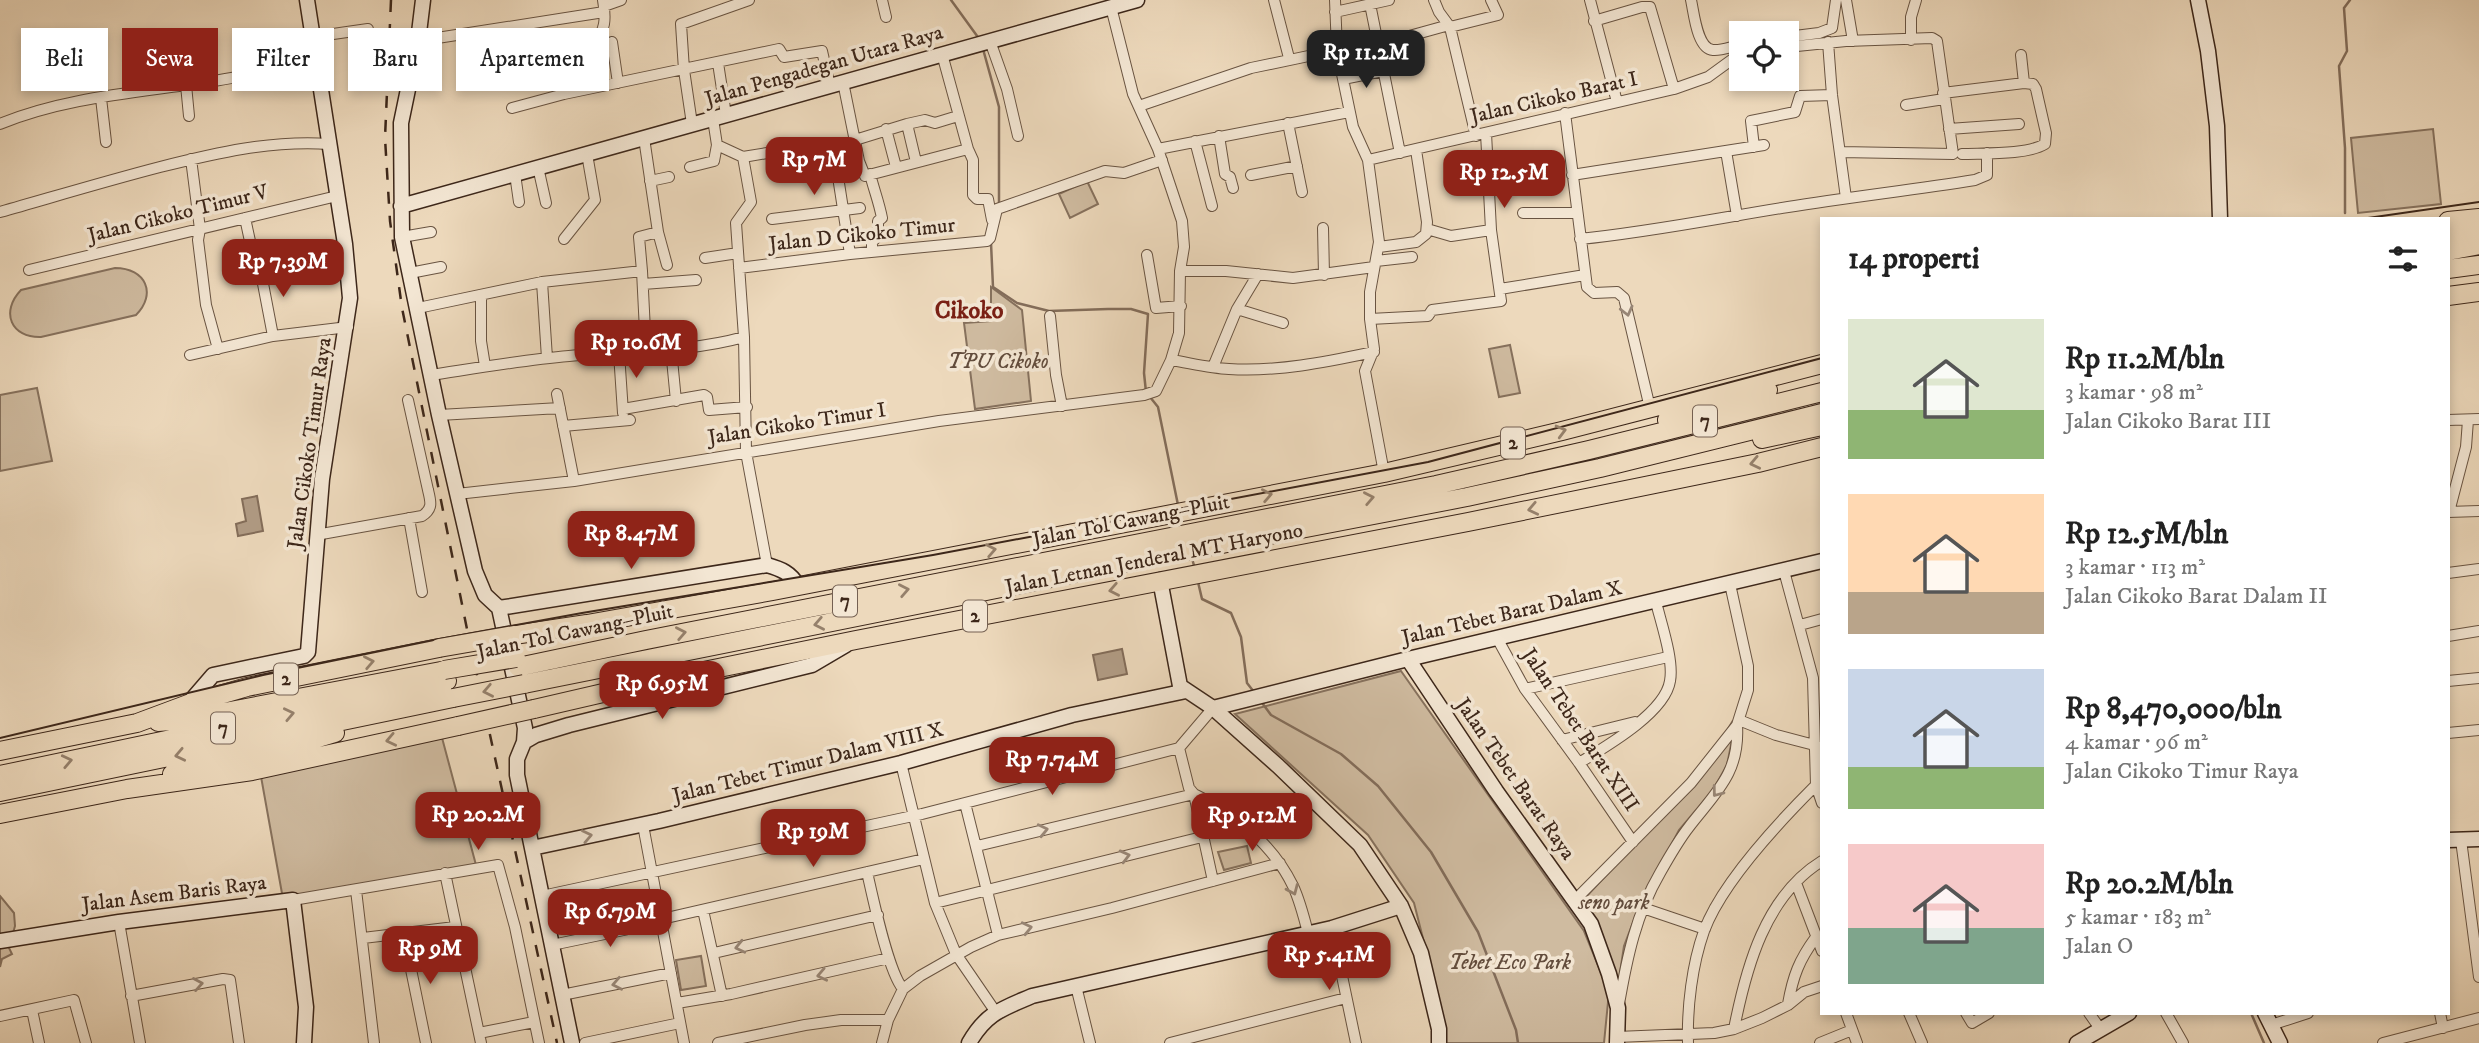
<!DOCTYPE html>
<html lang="id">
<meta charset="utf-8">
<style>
body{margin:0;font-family:"IM FELL DW Pica",serif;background:#f2f2f2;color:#222;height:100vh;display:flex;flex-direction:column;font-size:26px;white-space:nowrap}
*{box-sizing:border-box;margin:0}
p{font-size:23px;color:#767676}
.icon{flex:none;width:38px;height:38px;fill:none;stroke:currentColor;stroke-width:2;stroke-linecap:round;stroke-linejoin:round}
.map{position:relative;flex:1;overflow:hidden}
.details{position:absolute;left:1820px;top:217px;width:630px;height:798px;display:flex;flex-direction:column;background:#fff;border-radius:0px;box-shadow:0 4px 10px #0003}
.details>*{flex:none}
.hud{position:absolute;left:21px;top:28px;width:665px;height:63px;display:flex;gap:14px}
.fabs{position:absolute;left:1729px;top:21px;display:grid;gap:14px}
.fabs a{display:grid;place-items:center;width:70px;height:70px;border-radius:0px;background:#fff;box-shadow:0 4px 10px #0003;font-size:35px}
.price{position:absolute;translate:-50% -60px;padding:0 16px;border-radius:14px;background:#8f2418;color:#fff;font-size:23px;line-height:46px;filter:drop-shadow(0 2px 4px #0008)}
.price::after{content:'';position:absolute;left:50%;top:42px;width:21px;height:16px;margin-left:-10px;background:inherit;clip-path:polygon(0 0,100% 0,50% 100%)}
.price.current{background:#222;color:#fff}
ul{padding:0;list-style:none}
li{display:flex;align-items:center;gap:21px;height:175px;padding:0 28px}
li span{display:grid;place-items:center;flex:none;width:196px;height:140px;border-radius:0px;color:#555}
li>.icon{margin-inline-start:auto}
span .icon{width:84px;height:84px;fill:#fffc;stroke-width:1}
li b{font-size:30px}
h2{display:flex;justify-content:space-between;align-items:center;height:84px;padding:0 28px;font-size:30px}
.chip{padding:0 24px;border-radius:0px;background:#fff;box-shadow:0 4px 10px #0003;font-size:24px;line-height:63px}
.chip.current{background:#8f2418;color:#fff}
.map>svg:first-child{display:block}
.green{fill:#cfbba0;stroke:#86715d;stroke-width:2}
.water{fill:#b19c85;stroke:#836d5a;stroke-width:2}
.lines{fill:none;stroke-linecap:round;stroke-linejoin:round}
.stream{stroke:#836d5a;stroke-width:2.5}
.street-casing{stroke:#695442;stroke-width:12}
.secondary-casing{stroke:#3d271a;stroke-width:17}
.highway-casing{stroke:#3d271a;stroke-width:20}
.street{stroke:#f3e6d3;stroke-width:10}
.secondary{stroke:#f3e6d3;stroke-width:14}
.highway{stroke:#edd9bc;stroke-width:18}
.tram{stroke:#3d271a;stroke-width:2}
.rail{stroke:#3d271a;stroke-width:2.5;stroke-dasharray:12 12;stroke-linecap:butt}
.highway-bridge-casing{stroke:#3d271a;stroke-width:20;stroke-linecap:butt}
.highway-bridge{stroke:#edd9bc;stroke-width:18}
.oneway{stroke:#988676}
.oneway2{stroke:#95806b}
.labels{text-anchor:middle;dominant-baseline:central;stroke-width:7;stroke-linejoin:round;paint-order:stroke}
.shield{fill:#f3e6d3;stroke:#746052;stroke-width:2}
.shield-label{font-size:19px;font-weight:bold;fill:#3d271a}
.street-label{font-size:21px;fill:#3d271a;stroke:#f3e6d3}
.park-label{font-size:21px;font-style:italic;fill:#624c3c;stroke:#f3e6d3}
.quarter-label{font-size:24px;font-weight:bold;fill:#7a1f14;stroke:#f3e6d3}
</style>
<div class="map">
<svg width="2479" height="1043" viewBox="0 0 2479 1043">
<rect width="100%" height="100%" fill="#edd9bc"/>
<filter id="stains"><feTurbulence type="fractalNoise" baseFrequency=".00286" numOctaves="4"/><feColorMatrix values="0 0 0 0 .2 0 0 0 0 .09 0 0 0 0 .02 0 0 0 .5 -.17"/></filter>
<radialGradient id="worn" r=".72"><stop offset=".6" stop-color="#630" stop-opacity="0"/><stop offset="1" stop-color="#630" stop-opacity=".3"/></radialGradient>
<path class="green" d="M2433 129 2441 204 2358 213 2351 138Z
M1087 181 1098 204 1070 218 1059 194Z
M115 268C146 268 157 294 136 315L41 337C11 338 0 312 21 290Z
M991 287 1022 310 1031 401 975 409 964 323 991 321Z
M1510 345 1520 393 1499 397 1489 349Z
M37 388 52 461 0 471V395Z
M1401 671 1584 931 1609 992 1604 1043H1446V1029L1414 903 1368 835 1235 714Z
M1732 722 1734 730 1727 765 1713 790 1679 830 1639 907 1624 946 1618 986 1584 899 1703 771Z
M441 734 476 865 283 899 260 771Z
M1247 846 1251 863 1224 870 1218 852Z
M0 896 14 913 15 926 9 948 12 954 2 959 0 967Z
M701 956 706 986 681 990 676 960Z"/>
<path class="water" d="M257 496 263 531 238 536 236 524 246 521 242 499Z
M1122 649 1127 674 1098 680 1093 655Z"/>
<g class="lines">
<path class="stream" d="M951 0 980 40
M983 49 999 107V205
M2345 213V148L2339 66 2347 51 2344 8 2350 0
M991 243 993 287 1017 303 1049 311 1108 309H1131L1148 314 1144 373 1146 392
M1150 397 1158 407 1178 505
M1191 555 1195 569
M1198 582 1202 599 1231 613 1241 637 1247 683 1254 692
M1260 700 1271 715 1341 754 1378 786 1431 852 1478 932 1516 1030 1518 1043
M2251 1013 2264 1043"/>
<g class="street-casing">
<path id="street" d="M882 0 886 17
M1274 0 1289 58
M1335 0 1337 50 1353 127 1368 160 1379 242 1370 292V319L1374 349 1365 371 1384 473
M1434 0 1439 12 1450 27 1476 136
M1590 0 1617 102
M1691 0C1694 13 1697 49 1713 50 1721 51 1733 46 1741 45
M1846 0 1853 41
M1370 4 1400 153
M604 6 621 0
M1335 12 1389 0
M1594 21 1642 7H1650L1674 89
M1450 27 1498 15 1491 0
M312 37 368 29
M1787 37 1819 33 1832 28 1836 0
M1402 38 1449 25
M1911 40V17L1916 0
M418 41 604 12
M990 41 1007 89 1018 136
M612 42 618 83
M1828 42 1832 95 1846 198
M1787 47 1846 41 1932 38 1937 41 1953 154 1840 152
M2021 55 2024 83
M718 63 726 115
M483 74 593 45C606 30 606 19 603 0
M1343 79 1383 71
M843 82 859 161 865 176 968 149 942 54
M186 85 189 116
M1943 93 2024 83 2033 84 2036 89 2046 133 2045 144C2027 155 1984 153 1962 154
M101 98 106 142
M1906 105 1944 99
M1139 106 1251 68 1337 50
M512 108 564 94 779 49 784 57 822 51 830 86
M1565 113 1587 287 1594 293 1617 292 1624 298 1650 408
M713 119 717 145 743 157 751 202 736 223 744 337 746 452 767 565
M1288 123 1302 192
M0 124C63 98 133 93 200 83 239 78 278 68 317 62
M692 124 684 70 681 24 749 0
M907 124 916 162
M886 129 896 167
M1949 129 2019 124
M1219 136 1225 174 1230 177 1233 188
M855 140 907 124 925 120 935 123 958 116
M1195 141 1212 206
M1754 147 1751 121 1795 112 1800 96 1832 95
M968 149 973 160V195L977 199H988L992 220
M1158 149 1349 112
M1726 151 1737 216
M743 157 773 152 777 167 781 170 859 161
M191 159 200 229 198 240 206 305 218 349
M1368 160 1674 89 1708 77 1741 53
M836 164 850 254
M538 167 546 203
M690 167 714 161 717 145
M515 174 519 202
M870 174C874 190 879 202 882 218L878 221V236L872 242V252
M1251 175 1297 166
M1572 175 1764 145
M650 181 669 177
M0 212C53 197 106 181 160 167 216 153 270 140 329 144
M1523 213H1577
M245 218 256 269
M772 219 860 208
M1323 228 1324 275
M1427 229 1451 236 1491 230
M658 232 667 265
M402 237 431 232
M564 239 595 200 587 154
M1580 239C1650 232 1719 218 1788 207 1850 197 1912 190 1975 180L1987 175V153
M1379 247 1416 242 1426 234 1427 222 1416 150
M1147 255 1156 308 1181 306
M705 258 738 253
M1376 261 1412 257
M260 268 273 336
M739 268 850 254 987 241 990 238 997 209 1105 171 1124 173 1162 160
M29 270 337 196
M234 271 330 257
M642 271 639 237 658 232 644 138
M1180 271H1226L1293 278 1374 267
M410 273 441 267
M542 282 547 358
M643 284 696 280
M1500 289 1585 275
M481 295V341L485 366
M418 308 542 282 642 271 646 351
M1237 309 1283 323
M1050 316 1056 375 1062 406
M1370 319 1428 316 1432 310 1501 301 1491 230 1486 133
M671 349 676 401
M619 353 623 413
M190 355 273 336 348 327
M1171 360C1190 363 1210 368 1229 369 1279 372 1326 362 1374 352
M1213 367 1237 309 1258 274
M431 375C477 368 523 360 569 356 627 350 687 353 744 337
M557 394 574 481
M623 409 704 395 707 397 709 410 747 407
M439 415 560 408
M2448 420 2479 419
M563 426 630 420
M457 494 574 481 939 421 1144 395 1156 391 1171 360 1179 333 1180 271 1184 247 1182 221 1158 149 1133 94 1111 7
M2448 512 2479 511
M2449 512 2466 447 2468 420
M409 518 422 592
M316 535 422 516C433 509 431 502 428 490L408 400
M1784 571 1813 678 1816 785 1822 803
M2448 573 2479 569
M1800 625 1822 619
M2448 636 2479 631
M1497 638 1525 689 1579 763 1633 842
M2448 681 2479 678
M1525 689 1668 657
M1739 720 1776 735 1822 747
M2448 733 2479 730
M1562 740 1635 722
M1179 748 1189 788 1194 794 1213 881
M901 763 935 903 956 954 995 1011
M1579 763C1605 747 1665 713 1670 681 1674 660 1661 623 1656 602
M965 803 998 935
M643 825 684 1043
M2461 840 2479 977
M977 846 1194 794C1235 813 1273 845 1293 886 1300 901 1304 917 1308 933
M867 872C873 898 888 971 903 989
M445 873 481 1043
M1796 883 1822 951
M356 890 374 1043
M542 896 922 814 1179 748 1213 708
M293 900 498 865 515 927 539 1043
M1575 900 1691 783 1737 725 1748 690V666L1730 584
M935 903 1202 837
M1643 908 1705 929
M703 910 722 996
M662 919 924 859
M119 922 140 1043
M1332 928 1356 1043
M404 935 426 1043
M363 938 455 927
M552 945 662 922
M714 953 878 915
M1076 986 1090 1043
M562 995 671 973
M131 996 223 979 230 980 239 1043
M677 1003 731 994 889 958
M1619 1004C1627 958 1636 914 1660 873 1669 857 1678 841 1689 827 1716 792 1740 773 1737 725
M1788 1004C1793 976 1799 960 1816 937
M32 1010 39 1043
M1846 1013 1857 1043
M1909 1013 1922 1043
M1966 1013 1972 1023 1989 1013
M2089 1013 2101 1030
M2166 1013 2183 1043
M2440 1013 2443 1028
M0 1016 74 1000 86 1043
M2271 1025 2308 1013
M1734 1029C1746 968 1765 896 1822 861
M479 1033 534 1022
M1617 1037 1714 1033 1734 1029 1762 1018 1788 1005 1804 992 1822 986
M585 1043 680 1023
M718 1043 805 1025 841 1020H888
M882 1043 888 1020 903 989 920 976 971 947 998 935 1112 908 1280 863
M1170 1043 1346 998
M1688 1043C1687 1007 1692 965 1704 931 1722 882 1779 822 1816 785
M1820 1043 1852 1030
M2383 1043 2479 1018"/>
</g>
<g class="secondary-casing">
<path id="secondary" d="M423 0 418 41 401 123 402 237 439 415 475 571 485 595 499 608
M2198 0 2208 51 2217 126 2220 219
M401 206 1137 0
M1160 580 1180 686 1213 708 1278 766 1360 845 1401 906 1421 953 1439 1029V1043
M499 608 525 728 524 742 517 759V775L572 1043
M499 608 767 565C781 569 791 573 798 586
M1408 659 1496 791 1591 924 1609 974 1618 1008 1617 1043
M188 704 213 675 304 656 308 652 322 479 350 298 345 244 307 0
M1213 708 1408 659 1822 561
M524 742 536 735 569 725 812 665 846 645
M2448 840 2479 839
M532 848 659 821 901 763 1072 715 1186 691
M0 941 119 922 293 900 306 1007 304 1043
M2265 1013 2280 1043
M969 1043C986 1013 1002 1009 1032 996L1332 928 1401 906
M2077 1043 2129 1013"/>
</g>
<g class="highway-casing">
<path id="highway" d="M2448 221 2479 218
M2448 234 2479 231
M2448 251 2479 245
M2448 269 2479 265
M2448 296 2479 292
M1667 420 1768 390
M1762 439 1822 426
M514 635 587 624 773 591 1384 473 1562 431 1822 364
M518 667 646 640 1436 485 1589 450 1822 392
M524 684 1175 553 1467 497 1600 468 1822 413
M534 709 655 681 856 640 1468 522 1758 463 1822 447
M158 722 183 720 441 671
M0 751 137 723 188 704 247 687 439 648
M172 774 279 750 335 733
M0 775 447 681
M0 792 453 698
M0 814 127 789 252 771 458 726"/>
</g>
<use href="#street" class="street"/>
<use href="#secondary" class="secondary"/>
<use href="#highway" class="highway"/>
<path class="tram" d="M2361 219 2479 202
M0 738 263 675 434 640 582 613 933 555 1428 462 1822 358"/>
<path class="rail" d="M391 0 385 138 390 221 402 308 467 629 557 1043"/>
<g class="highway-bridge-casing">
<path id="highway-bridge" d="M439 648 514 635
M444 670 516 658
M453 698 524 684
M458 726 534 709"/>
</g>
<use href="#highway-bridge" class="highway-bridge"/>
</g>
<defs><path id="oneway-chevron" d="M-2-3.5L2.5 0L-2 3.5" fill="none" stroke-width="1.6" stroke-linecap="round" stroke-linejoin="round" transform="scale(1.75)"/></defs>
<g class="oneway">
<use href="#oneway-chevron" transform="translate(1627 311) rotate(76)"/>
<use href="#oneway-chevron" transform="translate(1717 792) rotate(127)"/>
<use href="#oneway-chevron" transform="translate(1043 830) rotate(-13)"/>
<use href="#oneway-chevron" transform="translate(587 836) rotate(-12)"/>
<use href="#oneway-chevron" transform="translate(1125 856) rotate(-14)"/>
<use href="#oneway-chevron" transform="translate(1293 890) rotate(67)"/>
<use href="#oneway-chevron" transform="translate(1027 928) rotate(-13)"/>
<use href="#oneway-chevron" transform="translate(740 947) rotate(167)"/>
<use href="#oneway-chevron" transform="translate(822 975) rotate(168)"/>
<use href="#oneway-chevron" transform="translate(198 984) rotate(-10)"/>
<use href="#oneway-chevron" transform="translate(617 984) rotate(169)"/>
</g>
<g class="oneway2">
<use href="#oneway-chevron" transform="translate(1561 431) rotate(-15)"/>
<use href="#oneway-chevron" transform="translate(1755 463) rotate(168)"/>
<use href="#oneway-chevron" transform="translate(1267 495) rotate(-11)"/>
<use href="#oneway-chevron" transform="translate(1369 498) rotate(-11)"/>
<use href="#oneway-chevron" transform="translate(1533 509) rotate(168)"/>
<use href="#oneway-chevron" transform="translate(991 550) rotate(-11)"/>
<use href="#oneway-chevron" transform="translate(904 590) rotate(-11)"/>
<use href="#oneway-chevron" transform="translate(1114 590) rotate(169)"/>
<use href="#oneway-chevron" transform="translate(819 624) rotate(169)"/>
<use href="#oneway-chevron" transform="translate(681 633) rotate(-11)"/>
<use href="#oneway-chevron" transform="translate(369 662) rotate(-11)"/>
<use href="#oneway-chevron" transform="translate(488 691) rotate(169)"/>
<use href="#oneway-chevron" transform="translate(289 714) rotate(-12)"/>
<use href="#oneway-chevron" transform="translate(391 740) rotate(168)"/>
<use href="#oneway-chevron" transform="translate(180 755) rotate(168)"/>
<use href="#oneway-chevron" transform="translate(67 761) rotate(-12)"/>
</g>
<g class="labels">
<g class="shield">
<rect x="1693" y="405.5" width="24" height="31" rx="5"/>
<rect x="1501" y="427.5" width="24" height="31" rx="5"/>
<rect x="833" y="585.5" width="24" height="31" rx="5"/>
<rect x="963" y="600.5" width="24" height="31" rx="5"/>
<rect x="274" y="663.5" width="24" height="31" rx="5"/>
<rect x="211" y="712.5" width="24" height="31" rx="5"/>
</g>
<g class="shield-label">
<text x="1705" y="421">7</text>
<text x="1513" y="443">2</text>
<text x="845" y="601">7</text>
<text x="975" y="616">2</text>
<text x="286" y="679">2</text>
<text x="223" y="728">7</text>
</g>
<g class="street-label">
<text transform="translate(824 66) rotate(-16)">Jalan Pengadegan Utara Raya</text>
<text transform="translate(1554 98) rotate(-13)">Jalan Cikoko Barat I</text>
<text transform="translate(178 214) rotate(-14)">Jalan Cikoko Timur V</text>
<text transform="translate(862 235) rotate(-6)">Jalan D Cikoko Timur</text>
<text transform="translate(797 424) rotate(-9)">Jalan Cikoko Timur I</text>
<text transform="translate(310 443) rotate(-82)">Jalan Cikoko Timur Raya</text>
<text transform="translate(1131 521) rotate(-11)">Jalan Tol Cawang–Pluit</text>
<text transform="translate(1154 559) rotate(-11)">Jalan Letnan Jenderal MT Haryono</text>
<text transform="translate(1512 613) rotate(-13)">Jalan Tebet Barat Dalam X</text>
<text transform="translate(575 632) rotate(-12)">Jalan Tol Cawang–Pluit</text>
<text transform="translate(1580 730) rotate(56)">Jalan Tebet Barat XIII</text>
<text transform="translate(808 763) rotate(-14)">Jalan Tebet Timur Dalam VIII X</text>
<text transform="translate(1515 779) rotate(55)">Jalan Tebet Barat Raya</text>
<text transform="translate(174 894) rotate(-7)">Jalan Asem Baris Raya</text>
</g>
<g class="park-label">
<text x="998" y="362">TPU Cikoko</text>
<text x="1614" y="903">seno park</text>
<text x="1510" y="963">Tebet Eco Park</text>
</g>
<g class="quarter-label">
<text x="969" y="311">Cikoko</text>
</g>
</g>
<rect width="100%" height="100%" filter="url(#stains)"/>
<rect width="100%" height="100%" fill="url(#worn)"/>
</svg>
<div class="fabs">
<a><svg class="icon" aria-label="locate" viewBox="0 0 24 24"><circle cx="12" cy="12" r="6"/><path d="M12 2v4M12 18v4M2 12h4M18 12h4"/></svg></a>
</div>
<b class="price current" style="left:1366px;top:90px">Rp 11.2M</b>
<b class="price" style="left:814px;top:197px">Rp 7M</b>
<b class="price" style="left:1504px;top:210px">Rp 12.5M</b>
<b class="price" style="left:283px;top:299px">Rp 7.39M</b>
<b class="price" style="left:636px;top:380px">Rp 10.6M</b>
<b class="price" style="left:631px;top:571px">Rp 8.47M</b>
<b class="price" style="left:662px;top:721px">Rp 6.95M</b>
<b class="price" style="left:1052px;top:797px">Rp 7.74M</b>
<b class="price" style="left:478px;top:852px">Rp 20.2M</b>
<b class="price" style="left:1252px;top:853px">Rp 9.12M</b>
<b class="price" style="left:813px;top:869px">Rp 19M</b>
<b class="price" style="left:610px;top:949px">Rp 6.79M</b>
<b class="price" style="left:430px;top:986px">Rp 9M</b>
<b class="price" style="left:1329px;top:992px">Rp 5.41M</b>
<div class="hud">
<a class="chip">Beli</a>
<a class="chip current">Sewa</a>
<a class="chip">Filter</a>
<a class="chip">Baru</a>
<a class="chip">Apartemen</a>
</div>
<section class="details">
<h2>14 properti<svg class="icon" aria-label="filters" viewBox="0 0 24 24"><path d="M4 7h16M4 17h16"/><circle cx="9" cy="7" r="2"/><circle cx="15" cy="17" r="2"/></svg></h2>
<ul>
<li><span style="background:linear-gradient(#dfe7d0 65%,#8fb573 0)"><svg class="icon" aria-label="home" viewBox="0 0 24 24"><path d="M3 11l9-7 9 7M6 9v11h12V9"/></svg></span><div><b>Rp 11.2M/bln</b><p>3 kamar · 98 m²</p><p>Jalan Cikoko Barat III</p></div></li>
<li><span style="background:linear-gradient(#ffd9b3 70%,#b9a48a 0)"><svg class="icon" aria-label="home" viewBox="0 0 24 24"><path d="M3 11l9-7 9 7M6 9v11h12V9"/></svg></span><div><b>Rp 12.5M/bln</b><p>3 kamar · 113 m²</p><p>Jalan Cikoko Barat Dalam II</p></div></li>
<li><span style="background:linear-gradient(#c9d6e8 70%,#8fb573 0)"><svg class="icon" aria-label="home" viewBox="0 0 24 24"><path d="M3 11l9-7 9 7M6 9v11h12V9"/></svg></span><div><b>Rp 8,470,000/bln</b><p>4 kamar · 96 m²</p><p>Jalan Cikoko Timur Raya</p></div></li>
<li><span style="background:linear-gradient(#f6c9c9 60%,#7fa58c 0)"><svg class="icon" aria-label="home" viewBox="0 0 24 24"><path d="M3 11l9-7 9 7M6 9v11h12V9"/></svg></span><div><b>Rp 20.2M/bln</b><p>5 kamar · 183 m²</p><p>Jalan O</p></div></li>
</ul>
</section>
</div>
